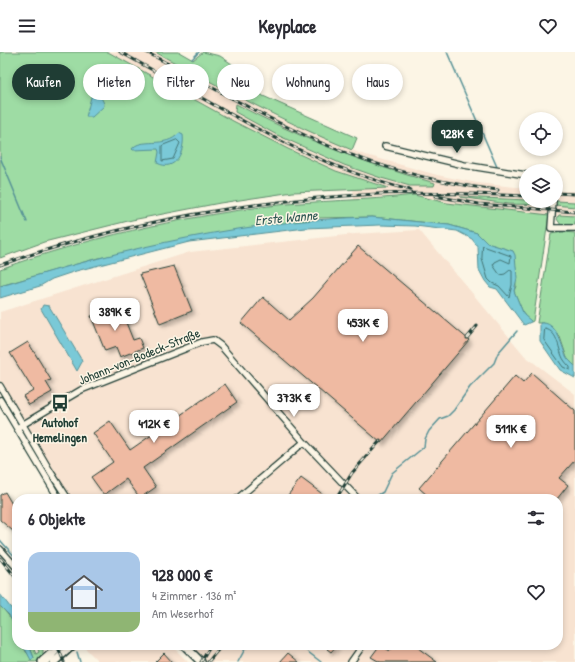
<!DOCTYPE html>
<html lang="de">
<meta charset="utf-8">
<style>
body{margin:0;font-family:"Patrick Hand",sans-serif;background:#f2f2f3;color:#2b2b33;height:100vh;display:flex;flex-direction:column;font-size:15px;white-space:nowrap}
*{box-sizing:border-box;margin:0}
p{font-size:13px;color:#7c7c81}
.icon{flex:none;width:22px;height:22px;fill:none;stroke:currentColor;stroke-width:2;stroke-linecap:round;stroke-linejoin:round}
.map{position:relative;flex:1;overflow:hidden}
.sheet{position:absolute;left:12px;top:442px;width:551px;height:156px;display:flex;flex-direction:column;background:#fff;border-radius:16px;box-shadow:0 2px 6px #0003}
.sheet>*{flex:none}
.banner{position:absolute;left:12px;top:12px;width:551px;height:36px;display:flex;gap:8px}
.tools{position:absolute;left:519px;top:60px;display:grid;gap:8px}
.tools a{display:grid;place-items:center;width:44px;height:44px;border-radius:50%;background:#fff;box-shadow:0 2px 6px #0003;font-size:20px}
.price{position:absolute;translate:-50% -34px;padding:0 9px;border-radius:8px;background:#fff;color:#222;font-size:13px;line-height:26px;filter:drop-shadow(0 1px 2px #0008)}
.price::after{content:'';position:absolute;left:50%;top:24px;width:12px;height:9px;margin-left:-6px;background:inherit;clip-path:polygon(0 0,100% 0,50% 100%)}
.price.active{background:#1f3d34;color:#fff}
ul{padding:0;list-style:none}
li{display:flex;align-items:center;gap:12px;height:100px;padding:0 16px}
li span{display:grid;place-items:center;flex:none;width:112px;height:80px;border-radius:12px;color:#555}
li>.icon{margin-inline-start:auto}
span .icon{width:48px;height:48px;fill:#fffc;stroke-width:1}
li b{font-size:17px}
h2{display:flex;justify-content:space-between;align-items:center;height:48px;padding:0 16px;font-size:17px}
.tag{padding:0 14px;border-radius:18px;background:#fff;box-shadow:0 2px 6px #0003;font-size:14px;line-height:36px}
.tag.active{background:#1f3d34;color:#fff}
header{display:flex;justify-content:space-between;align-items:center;height:52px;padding:0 16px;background:#fff;font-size:18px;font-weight:700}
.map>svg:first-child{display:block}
.built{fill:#f8e3d1;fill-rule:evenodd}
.green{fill:#9edca4;stroke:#5e8c6c}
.water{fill:#7ac9d7;stroke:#569196}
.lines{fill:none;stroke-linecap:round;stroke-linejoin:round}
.shore{stroke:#437575;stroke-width:1}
.stream{stroke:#569196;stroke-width:1.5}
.building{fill:#efbaa2;stroke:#1f3d34;filter:url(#shadow)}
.minor-casing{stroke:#1f3d34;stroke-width:8}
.tertiary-casing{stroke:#1f3d34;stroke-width:10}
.trunk-casing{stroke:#1f3d34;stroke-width:12}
.minor{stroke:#fcf5e5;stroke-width:5.5}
.tertiary{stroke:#fcf5e5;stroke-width:7}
.trunk{stroke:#fcf5e5;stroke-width:9}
.rail-casing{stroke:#1f3d34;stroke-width:3}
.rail{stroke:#fcf5e5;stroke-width:1.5;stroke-dasharray:4.5;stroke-linecap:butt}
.labels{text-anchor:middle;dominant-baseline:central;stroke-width:3;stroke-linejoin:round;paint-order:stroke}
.street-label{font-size:13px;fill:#1f3d34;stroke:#fcf5e5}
.poi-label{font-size:13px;font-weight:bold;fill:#1f3d34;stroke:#fcf5e5}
.water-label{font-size:14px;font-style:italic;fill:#315955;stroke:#fcf5e5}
</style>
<header><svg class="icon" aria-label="menu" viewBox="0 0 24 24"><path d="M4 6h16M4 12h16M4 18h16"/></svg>Keyplace<svg class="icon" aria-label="heart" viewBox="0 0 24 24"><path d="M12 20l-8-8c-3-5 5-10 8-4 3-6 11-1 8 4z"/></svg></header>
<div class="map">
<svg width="575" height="610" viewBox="0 0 575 610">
<defs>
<filter id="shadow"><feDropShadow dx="3" dy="3" stdDeviation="2" flood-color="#0004"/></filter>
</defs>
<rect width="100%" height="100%" fill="#fcf5e5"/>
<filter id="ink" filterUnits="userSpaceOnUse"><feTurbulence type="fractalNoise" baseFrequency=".025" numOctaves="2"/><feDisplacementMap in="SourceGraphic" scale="8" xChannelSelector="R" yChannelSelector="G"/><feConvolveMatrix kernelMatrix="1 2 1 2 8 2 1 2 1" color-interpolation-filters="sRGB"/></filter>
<g filter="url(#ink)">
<path class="built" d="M108 0H155L277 65 359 101 437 123 477 131 526 136V148L462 145 508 152 550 153 549 163 447 151 414 143 354 147 353 137 386 135 336 119 288 97 233 69ZM236 52 299 84 362 109 396 120 410 134 381 126 313 100 235 60Z
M556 139H575V150L556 149Z
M555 153 575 155V164H555Z
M419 178 525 304 575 342V610H204L187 593H558V447H67L0 337V260L190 200 355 182Z
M82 593H171L188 610H99Z"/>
<path class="green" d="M0 0H108L233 69 288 97 336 119 388 136 293 140 220 151 132 168 44 190 0 206Z
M155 0H179L193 8 203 0 220 4 238 16 250 33 263 44 357 86 352 98C284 70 220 35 155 0Z
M236 52C300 86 365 112 435 131L434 134H410L381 126 344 113 277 83 235 60Z
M414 143 447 151 549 163 533 269 531 270 524 263 514 239 516 234 513 199 486 191 477 181 449 173 372 165 319 166 98 206 0 234V217C86 186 178 166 269 154 317 148 366 149 414 143Z
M460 145 550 149V153L508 152Z
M556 149 575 150V155L555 153Z
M559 163 575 164V173H561L557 167Z
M562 180 575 181V314L567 306 560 285 544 271H537L551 182Z
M0 554C13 567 17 575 17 593H23L26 600 34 606 29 593H32L36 602 39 600 36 593H41L43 597V604L36 610H0Z"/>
<path class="water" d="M93 37H97C98 44 104 47 104 54L92 65H86Z
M179 81 183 83C185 98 176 121 157 111L159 100 158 97 133 98 132 97C140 85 166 97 179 81Z
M372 165 449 173 477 181 487 191 513 199 515 203 517 226 514 239 524 263 531 269V270L524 273 497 237 490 235 485 229 479 218 478 195 472 187 457 179 415 174 380 173 306 176 189 190 76 219 52 227 40 234 0 246V234L8 232C129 195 245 168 372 165Z
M43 253 49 254 81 307 82 310 77 319 41 257Z
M540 271C557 269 561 292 566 304 568 308 572 311 575 314V326L560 318 540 289Z
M0 542 17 564V579L9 563 0 554Z
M23 593H29L34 606 31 608Z"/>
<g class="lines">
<path class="shore" d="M177 88 180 91 173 107 162 109V94Z
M483 194 511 204 510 211 501 207 495 210 493 213 500 223 505 222 510 218 512 219V233L509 245 499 234 492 231 488 227 482 207Z
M545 277C559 279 558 299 564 308 566 311 568 313 570 315V318L563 315 544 288Z"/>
<path class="stream" d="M447 0 497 115
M192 7 199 0
M0 105 27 170
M372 447 383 440 392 421 424 395 425 387 429 379 440 367 448 364 454 358 470 335 494 311 498 301 517 279
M0 488 17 507
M299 593 321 610
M77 600 80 610
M238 610 245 597 250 593"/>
</g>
<path class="building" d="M358 194 469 288 381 391 241 271 263 245 289 268 313 246Z
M174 214 192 259 160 272 140 222Z
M119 253 133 288 139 286 143 296 120 305 116 295 105 299 91 264Z
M28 290 51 328 46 330 52 340 29 353 23 344 33 338 10 301Z
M532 321 575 359V408L559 426 568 433 557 447H425L428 444 419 436 515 324 523 331Z
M225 332 237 350 143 416 156 435 140 446 126 427 104 443 91 425 113 410 93 381 110 369 130 398Z
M301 426 329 447H285Z
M5 440 17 461V485L13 479 0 468V443Z
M330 593H337L331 600 327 597Z
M380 593 390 599 394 593H414L437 610H380L371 605Z
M164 601 172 610H155Z
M288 601 299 610H280Z"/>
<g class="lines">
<g class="minor-casing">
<path id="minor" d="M385 94 464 113 526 123
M553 149 551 176H575
M0 334 50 419 68 447
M0 348 59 447
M17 376 81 338 202 290 213 288 221 294 304 390 358 447
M237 447 304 390
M0 497 17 516
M351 610 363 593"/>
</g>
<g class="tertiary-casing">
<path id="tertiary" d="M184 593 201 610
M51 603 62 593
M54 610 73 593"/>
</g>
<g class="trunk-casing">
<path id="trunk" d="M43 610 51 603"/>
</g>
<use href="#minor" class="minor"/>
<use href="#tertiary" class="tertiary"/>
<use href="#trunk" class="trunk"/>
<g class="rail-casing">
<path id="rail" d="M120 0C214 51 306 113 410 138
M146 0C196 26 245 55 296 79 359 110 428 130 498 138
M556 141 575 142
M435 144 479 152 575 160
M0 213C121 171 250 148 377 142 427 140 477 142 526 144
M467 286 477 274
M336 447 352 421 380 389
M0 506 17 527
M57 593 64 610
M201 610 211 593
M208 610 222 593"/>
</g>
<use href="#rail" class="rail"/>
</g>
</g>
<defs>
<g id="bus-bare" transform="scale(1.38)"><path d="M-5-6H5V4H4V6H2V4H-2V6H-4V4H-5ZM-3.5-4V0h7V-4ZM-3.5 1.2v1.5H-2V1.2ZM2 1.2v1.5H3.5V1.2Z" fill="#1f3d34" stroke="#fcf5e5" stroke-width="2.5" paint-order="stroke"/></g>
</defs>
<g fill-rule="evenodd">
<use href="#bus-bare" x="60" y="351"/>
</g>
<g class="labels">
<g class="street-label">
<text transform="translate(139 304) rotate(-22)">Johann-von-Bodeck-Straße</text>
</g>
<g class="poi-label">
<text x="60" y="370">Autohof<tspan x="60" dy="15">Hemelingen</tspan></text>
</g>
<g class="water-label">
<text transform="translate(286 165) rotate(-5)">Erste Wanne</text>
</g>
</g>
</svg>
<div class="tools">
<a><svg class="icon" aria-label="locate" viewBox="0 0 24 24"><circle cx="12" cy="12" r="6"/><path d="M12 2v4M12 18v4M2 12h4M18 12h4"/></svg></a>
<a><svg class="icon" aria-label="layers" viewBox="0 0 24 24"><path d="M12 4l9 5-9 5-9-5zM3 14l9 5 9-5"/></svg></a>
</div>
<b class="price active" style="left:457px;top:102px">928K €</b>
<b class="price" style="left:115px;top:280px">389K €</b>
<b class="price" style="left:363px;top:291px">453K €</b>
<b class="price" style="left:294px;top:366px">373K €</b>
<b class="price" style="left:154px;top:392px">412K €</b>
<b class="price" style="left:511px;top:397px">511K €</b>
<div class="banner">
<a class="tag active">Kaufen</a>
<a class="tag">Mieten</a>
<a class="tag">Filter</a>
<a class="tag">Neu</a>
<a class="tag">Wohnung</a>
<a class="tag">Haus</a>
</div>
<section class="sheet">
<h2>6 Objekte<svg class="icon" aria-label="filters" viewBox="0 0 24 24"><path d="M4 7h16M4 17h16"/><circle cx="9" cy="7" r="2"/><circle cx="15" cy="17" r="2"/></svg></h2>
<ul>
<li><span style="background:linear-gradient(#a9c7e8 75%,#8fb573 0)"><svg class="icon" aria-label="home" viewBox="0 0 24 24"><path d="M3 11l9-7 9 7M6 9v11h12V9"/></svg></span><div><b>928 000 €</b><p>4 Zimmer · 136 m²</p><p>Am Weserhof</p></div><svg class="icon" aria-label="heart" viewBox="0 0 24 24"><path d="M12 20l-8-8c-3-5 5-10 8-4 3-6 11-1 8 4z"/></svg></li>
</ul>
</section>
</div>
